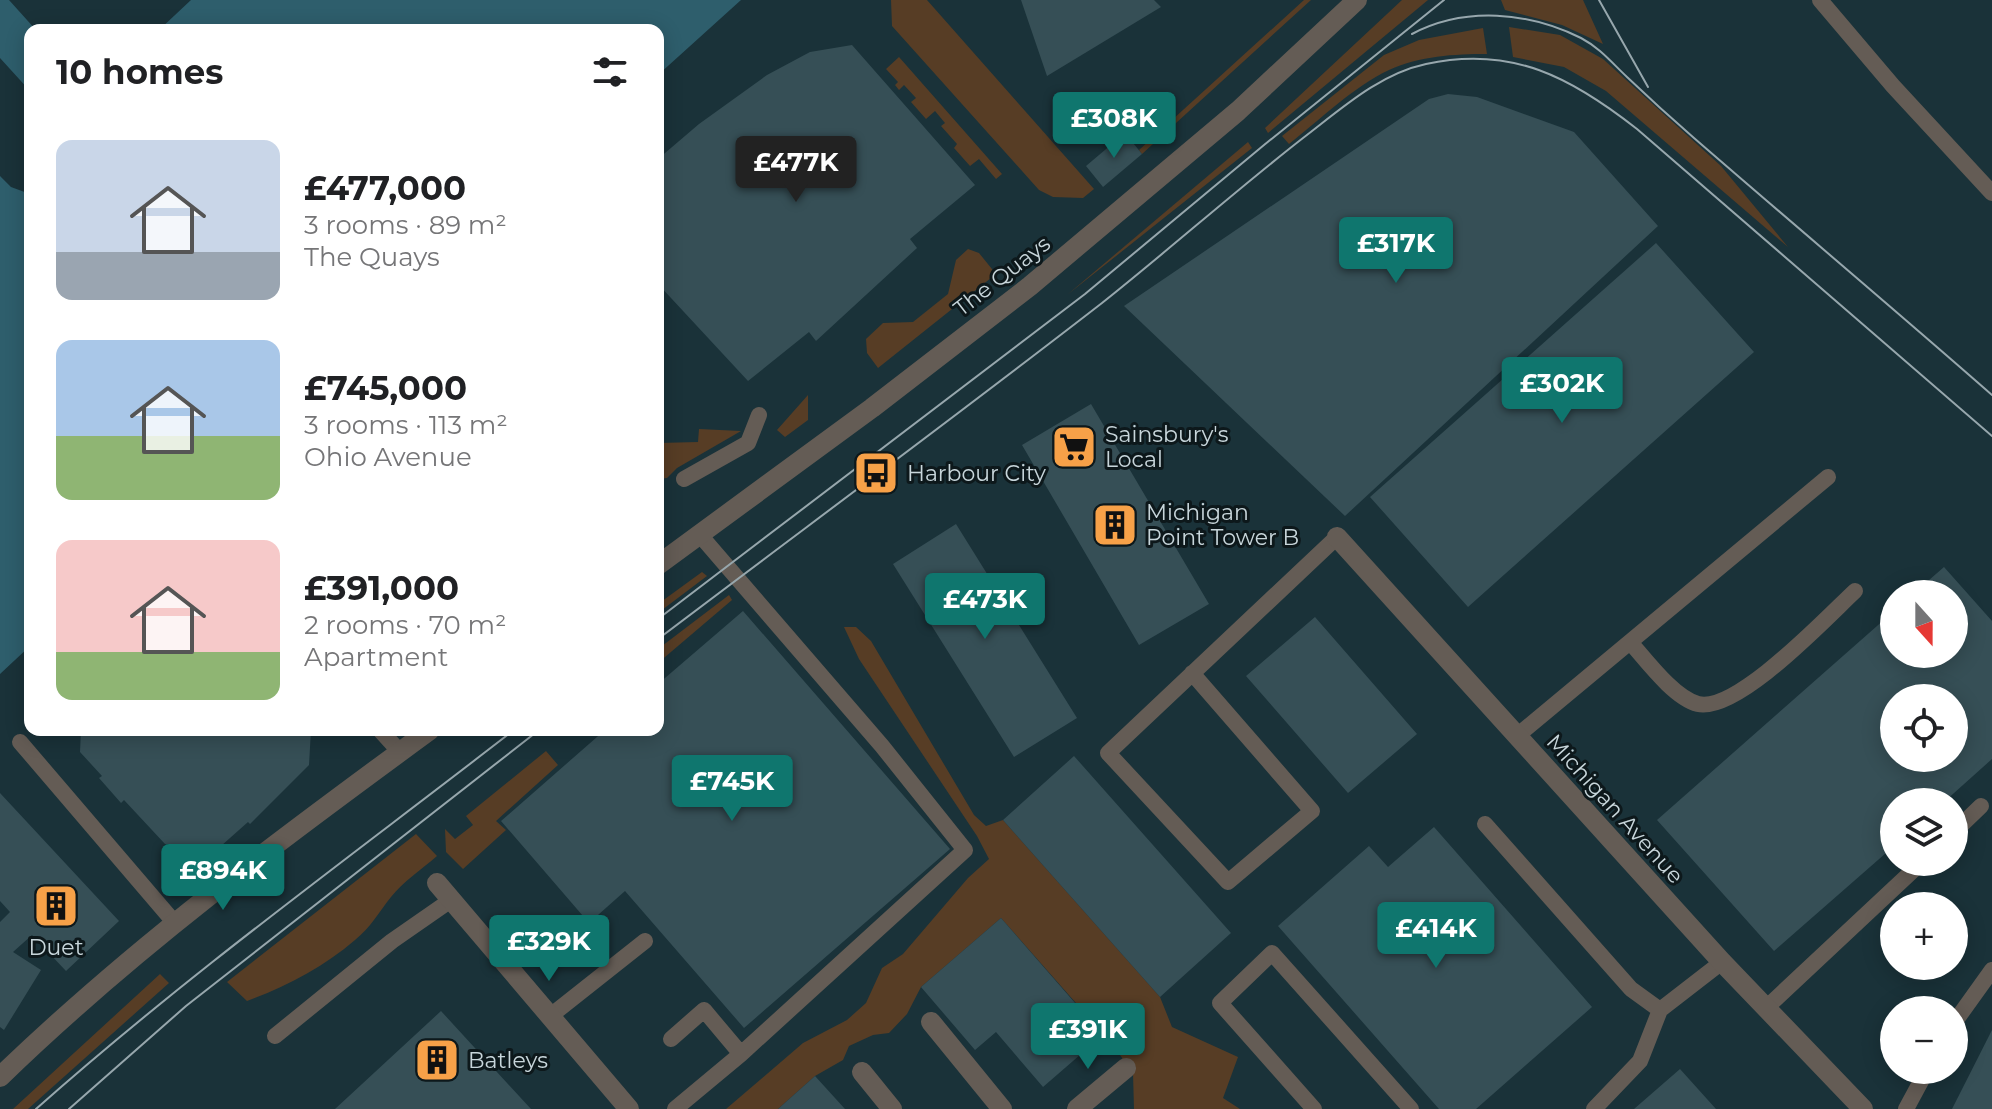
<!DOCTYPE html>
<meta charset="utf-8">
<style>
body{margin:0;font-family:Montserrat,sans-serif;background:#f6f6f6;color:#202124;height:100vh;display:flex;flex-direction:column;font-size:30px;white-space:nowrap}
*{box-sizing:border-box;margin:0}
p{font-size:26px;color:#757577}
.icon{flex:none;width:44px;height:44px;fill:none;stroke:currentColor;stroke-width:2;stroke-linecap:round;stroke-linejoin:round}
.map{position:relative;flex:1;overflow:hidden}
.drawer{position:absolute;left:24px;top:24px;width:640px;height:712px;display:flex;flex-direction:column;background:#fff;border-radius:16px;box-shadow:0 4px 20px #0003}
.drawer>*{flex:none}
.needle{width:52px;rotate:159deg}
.buttons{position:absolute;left:1880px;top:580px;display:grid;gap:16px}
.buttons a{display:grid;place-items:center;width:88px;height:88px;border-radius:50%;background:#fff;box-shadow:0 4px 20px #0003;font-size:40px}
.price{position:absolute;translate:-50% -68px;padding:0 18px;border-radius:8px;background:#0f766e;color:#fff;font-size:26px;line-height:52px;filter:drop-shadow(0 2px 4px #0008)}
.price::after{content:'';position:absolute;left:50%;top:48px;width:24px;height:18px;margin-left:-12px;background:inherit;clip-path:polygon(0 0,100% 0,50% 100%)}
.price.active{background:#222;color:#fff}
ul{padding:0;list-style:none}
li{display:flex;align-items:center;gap:24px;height:200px;padding:0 32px}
li span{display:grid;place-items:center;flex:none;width:224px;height:160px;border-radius:16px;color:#555}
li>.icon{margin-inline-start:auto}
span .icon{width:96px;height:96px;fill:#fffc;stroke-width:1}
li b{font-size:34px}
h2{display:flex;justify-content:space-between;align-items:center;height:96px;padding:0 32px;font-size:34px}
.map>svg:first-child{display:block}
.green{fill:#573d25}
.water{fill:#2e5e6c}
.building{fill:#364f56;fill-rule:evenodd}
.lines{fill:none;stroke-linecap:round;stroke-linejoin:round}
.service{stroke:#645c55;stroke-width:16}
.minor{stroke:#645c55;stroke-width:20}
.tram{stroke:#97a7ad;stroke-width:2}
.labels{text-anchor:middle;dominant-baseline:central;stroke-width:6;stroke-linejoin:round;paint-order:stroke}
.street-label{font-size:22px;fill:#c8d6db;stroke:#0d181b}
.poi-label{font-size:22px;fill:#c8d6db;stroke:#0d181b;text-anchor:start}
</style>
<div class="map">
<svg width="1992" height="1109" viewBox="0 0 1992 1109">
<rect width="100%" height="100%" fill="#1a3239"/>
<path class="green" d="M891 0H927L1094 189 1083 198 1053 197 1039 190 892 26Z
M1304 0H1311L1142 154 1139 150Z
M1402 0H1428L1268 133 1265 128Z
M1501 0H1583L1603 44 1562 25 1505 10Z
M1509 27 1560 35 1603 59 1721 166 1788 247 1606 91 1564 67 1513 57Z
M1483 28 1487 54C1454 54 1420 56 1389 70 1353 87 1321 119 1289 144L1282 136 1384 55 1419 40Z
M899 57 1002 174 996 179 979 159 970 166 954 148 957 144 941 126 945 123 935 111 926 119 911 102 916 98 904 85 899 90 895 85 898 82 886 69Z
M1248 142 1252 148 1067 295Z
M968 249 979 253 996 274 878 368 867 353 866 339 883 323 913 322 948 294 956 260Z
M808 395V420L785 437 777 430Z
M699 429 741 431 677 468 667 478 658 479V443L698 442Z
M702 572 707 576 658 613V604Z
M729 595 732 600 658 663V649Z
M844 627H856L871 641 974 815 986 826 1003 820 1160 997 1172 1027 1238 1057 1223 1098 1240 1109H1134L1133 1073 1112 1044 1001 918 921 987 907 1014 889 1033 873 1035 849 1046 843 1060 815 1076 778 1109H726L803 1043 847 1020 866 1003 882 968 903 954 968 878 989 859 977 836 859 659Z
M546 751 558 765 496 821 506 830 463 869 446 852 445 829 455 839 473 825 466 816Z
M416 834 437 856C422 869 403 882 391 897 379 912 371 927 355 940 324 967 285 987 247 1001L227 982Z
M160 974 169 983 28 1109H13Z"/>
<path class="water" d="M0 0H9L36 30H30V91L0 58Z
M191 0H741L658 75V30H159Z
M0 176 11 187 30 194V646L0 674Z"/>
<path class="building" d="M1021 0H1154L1161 7 1047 76Z
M852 45 975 185 910 239 917 248 816 341 809 332 748 381 658 284V159L699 124 767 75 810 52Z
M1448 94 1477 97 1574 132 1658 226 1345 516 1124 306 1429 99Z
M1125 133 1142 154 1103 187 1086 166Z
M1656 243 1754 352 1468 607 1370 497Z
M1091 404 1209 604 1139 645 1022 445Z
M956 524 1077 718 1014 757 893 564Z
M1944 567 1992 621V759L1944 802H1894V846L1774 951 1657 820 1894 611V654H1954V594H1913ZM1894 698H1954V758H1894Z
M743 611 950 849 744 1028 625 891 589 923 501 821 605 730H658V684Z
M1315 617 1417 734 1348 793 1246 676Z
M81 730H311L309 765 250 824 248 822 221 846 165 844 124 800 121 803 99 778 102 776 80 752Z
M1074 756 1231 933 1160 997 1003 820Z
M0 793 119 921 66 971 32 935 13 952 41 970 4 1030 0 1027V922L10 912 0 901Z
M1434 827 1592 1007 1476 1109H1439L1278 926 1369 846 1388 867Z
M1001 918 1103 1035 1043 1087 996 1032 975 1050 921 987Z
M441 1011 531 1109H335Z
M1992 1030V1109H1952Z
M1680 1069 1716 1109H1634Z
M815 1076 845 1109H778Z"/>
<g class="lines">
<path class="service" d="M1820 0 1893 86 1992 193
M684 479 748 443 759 415
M1630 642C1646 660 1674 698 1698 704 1737 713 1826 618 1855 591
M1192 673 1312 811 1228 882 1108 753 1337 537
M380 730 400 752
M1517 736 1828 477
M20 742 174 922
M1485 824 1631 989 1660 1010
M1954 832 1981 806
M1766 1008 1922 862
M549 1017 645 941
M1954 1023 1992 970
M275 1036 392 941 451 900
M671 1039 704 1010 741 1054
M675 1109 741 1054 965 850 882 746 700 535
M1314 1109 1220 1003 1272 953 1411 1109
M1594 1109 1640 1061 1660 1010 1722 962
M1906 1109 1927 1070"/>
<path class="minor" d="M1337 537 1722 962 1863 1109
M658 565 872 408 1030 286 1238 111 1357 0
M437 883 629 1109
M931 1022 1002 1109
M862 1072 892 1109
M0 1077C133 948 281 839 430 730
M1077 1109 1126 1068"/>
<path class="tram" d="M1599 0 1648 87
M1412 34C1465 6 1529 12 1581 38 1600 48 1612 63 1627 77 1649 98 1671 118 1694 138 1793 224 1894 309 1992 395
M658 619 1085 294 1264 145 1444 0
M658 639C806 527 955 417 1102 303 1170 249 1235 191 1303 138 1341 109 1379 74 1426 64 1512 45 1572 78 1637 129L1992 436
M36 1109C188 974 354 854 514 730
M69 1109 186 1006 539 730"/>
</g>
<defs>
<g id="supermarket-square" transform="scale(2.3)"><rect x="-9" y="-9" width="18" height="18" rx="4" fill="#f7a148" stroke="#0d181b"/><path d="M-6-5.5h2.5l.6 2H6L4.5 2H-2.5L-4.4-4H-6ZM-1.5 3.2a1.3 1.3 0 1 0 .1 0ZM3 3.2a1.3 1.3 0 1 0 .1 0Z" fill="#111"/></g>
<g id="bus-square" transform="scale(2.3)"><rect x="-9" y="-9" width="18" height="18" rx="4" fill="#f7a148" stroke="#0d181b"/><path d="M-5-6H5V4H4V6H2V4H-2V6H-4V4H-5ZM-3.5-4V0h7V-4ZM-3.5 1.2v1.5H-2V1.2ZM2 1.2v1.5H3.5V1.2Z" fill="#111"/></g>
<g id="building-square" transform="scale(2.3)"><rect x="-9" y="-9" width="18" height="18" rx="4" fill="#f7a148" stroke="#0d181b"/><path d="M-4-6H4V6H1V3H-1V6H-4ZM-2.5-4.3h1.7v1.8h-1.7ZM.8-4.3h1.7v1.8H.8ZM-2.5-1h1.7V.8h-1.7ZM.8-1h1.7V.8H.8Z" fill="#111"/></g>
</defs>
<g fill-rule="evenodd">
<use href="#supermarket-square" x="1074" y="447"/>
<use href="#bus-square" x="876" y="473"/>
<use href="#building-square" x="1115" y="525"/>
<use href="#building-square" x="56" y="906"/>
<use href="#building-square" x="437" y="1060"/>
</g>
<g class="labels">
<g class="street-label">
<text transform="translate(1002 276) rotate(-38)">The Quays</text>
<text transform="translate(1615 809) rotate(48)">Michigan Avenue</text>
</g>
<g class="poi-label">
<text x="1105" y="434">Sainsbury's<tspan x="1105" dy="25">Local</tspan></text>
<text x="907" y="473">Harbour City</text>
<text x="1146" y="512">Michigan<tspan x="1146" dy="25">Point Tower B</tspan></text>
<text x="56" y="947" text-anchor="middle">Duet</text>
<text x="468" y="1060">Batleys</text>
</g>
</g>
</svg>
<div class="buttons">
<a><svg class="needle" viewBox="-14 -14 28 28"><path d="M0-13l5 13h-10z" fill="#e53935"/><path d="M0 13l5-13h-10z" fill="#757577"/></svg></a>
<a><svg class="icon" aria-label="locate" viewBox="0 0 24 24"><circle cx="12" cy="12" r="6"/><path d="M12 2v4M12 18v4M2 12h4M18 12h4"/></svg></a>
<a><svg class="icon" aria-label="layers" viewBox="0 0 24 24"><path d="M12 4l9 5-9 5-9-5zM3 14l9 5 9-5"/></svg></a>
<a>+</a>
<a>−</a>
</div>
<b class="price" style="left:1114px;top:160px">£308K</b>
<b class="price active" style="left:796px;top:204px">£477K</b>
<b class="price" style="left:1396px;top:285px">£317K</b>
<b class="price" style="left:1562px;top:425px">£302K</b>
<b class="price" style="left:985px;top:641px">£473K</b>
<b class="price" style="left:732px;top:823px">£745K</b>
<b class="price" style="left:223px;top:912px">£894K</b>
<b class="price" style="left:1436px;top:970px">£414K</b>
<b class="price" style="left:549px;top:983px">£329K</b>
<b class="price" style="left:1088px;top:1071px">£391K</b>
<section class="drawer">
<h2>10 homes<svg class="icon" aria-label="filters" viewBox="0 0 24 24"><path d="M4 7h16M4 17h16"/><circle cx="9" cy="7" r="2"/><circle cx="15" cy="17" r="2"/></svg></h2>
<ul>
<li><span style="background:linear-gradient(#c9d6e8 70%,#9aa5b1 0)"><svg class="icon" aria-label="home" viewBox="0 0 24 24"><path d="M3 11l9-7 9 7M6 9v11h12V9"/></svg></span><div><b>£477,000</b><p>3 rooms · 89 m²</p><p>The Quays</p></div></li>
<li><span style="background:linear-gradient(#a9c7e8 60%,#8fb573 0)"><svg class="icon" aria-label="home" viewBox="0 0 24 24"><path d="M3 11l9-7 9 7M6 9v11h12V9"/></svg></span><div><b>£745,000</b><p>3 rooms · 113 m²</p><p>Ohio Avenue</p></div></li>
<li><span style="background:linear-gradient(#f6c9c9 70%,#8fb573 0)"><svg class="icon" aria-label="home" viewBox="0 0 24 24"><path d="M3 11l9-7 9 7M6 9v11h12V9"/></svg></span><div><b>£391,000</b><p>2 rooms · 70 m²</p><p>Apartment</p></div></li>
</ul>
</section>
</div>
